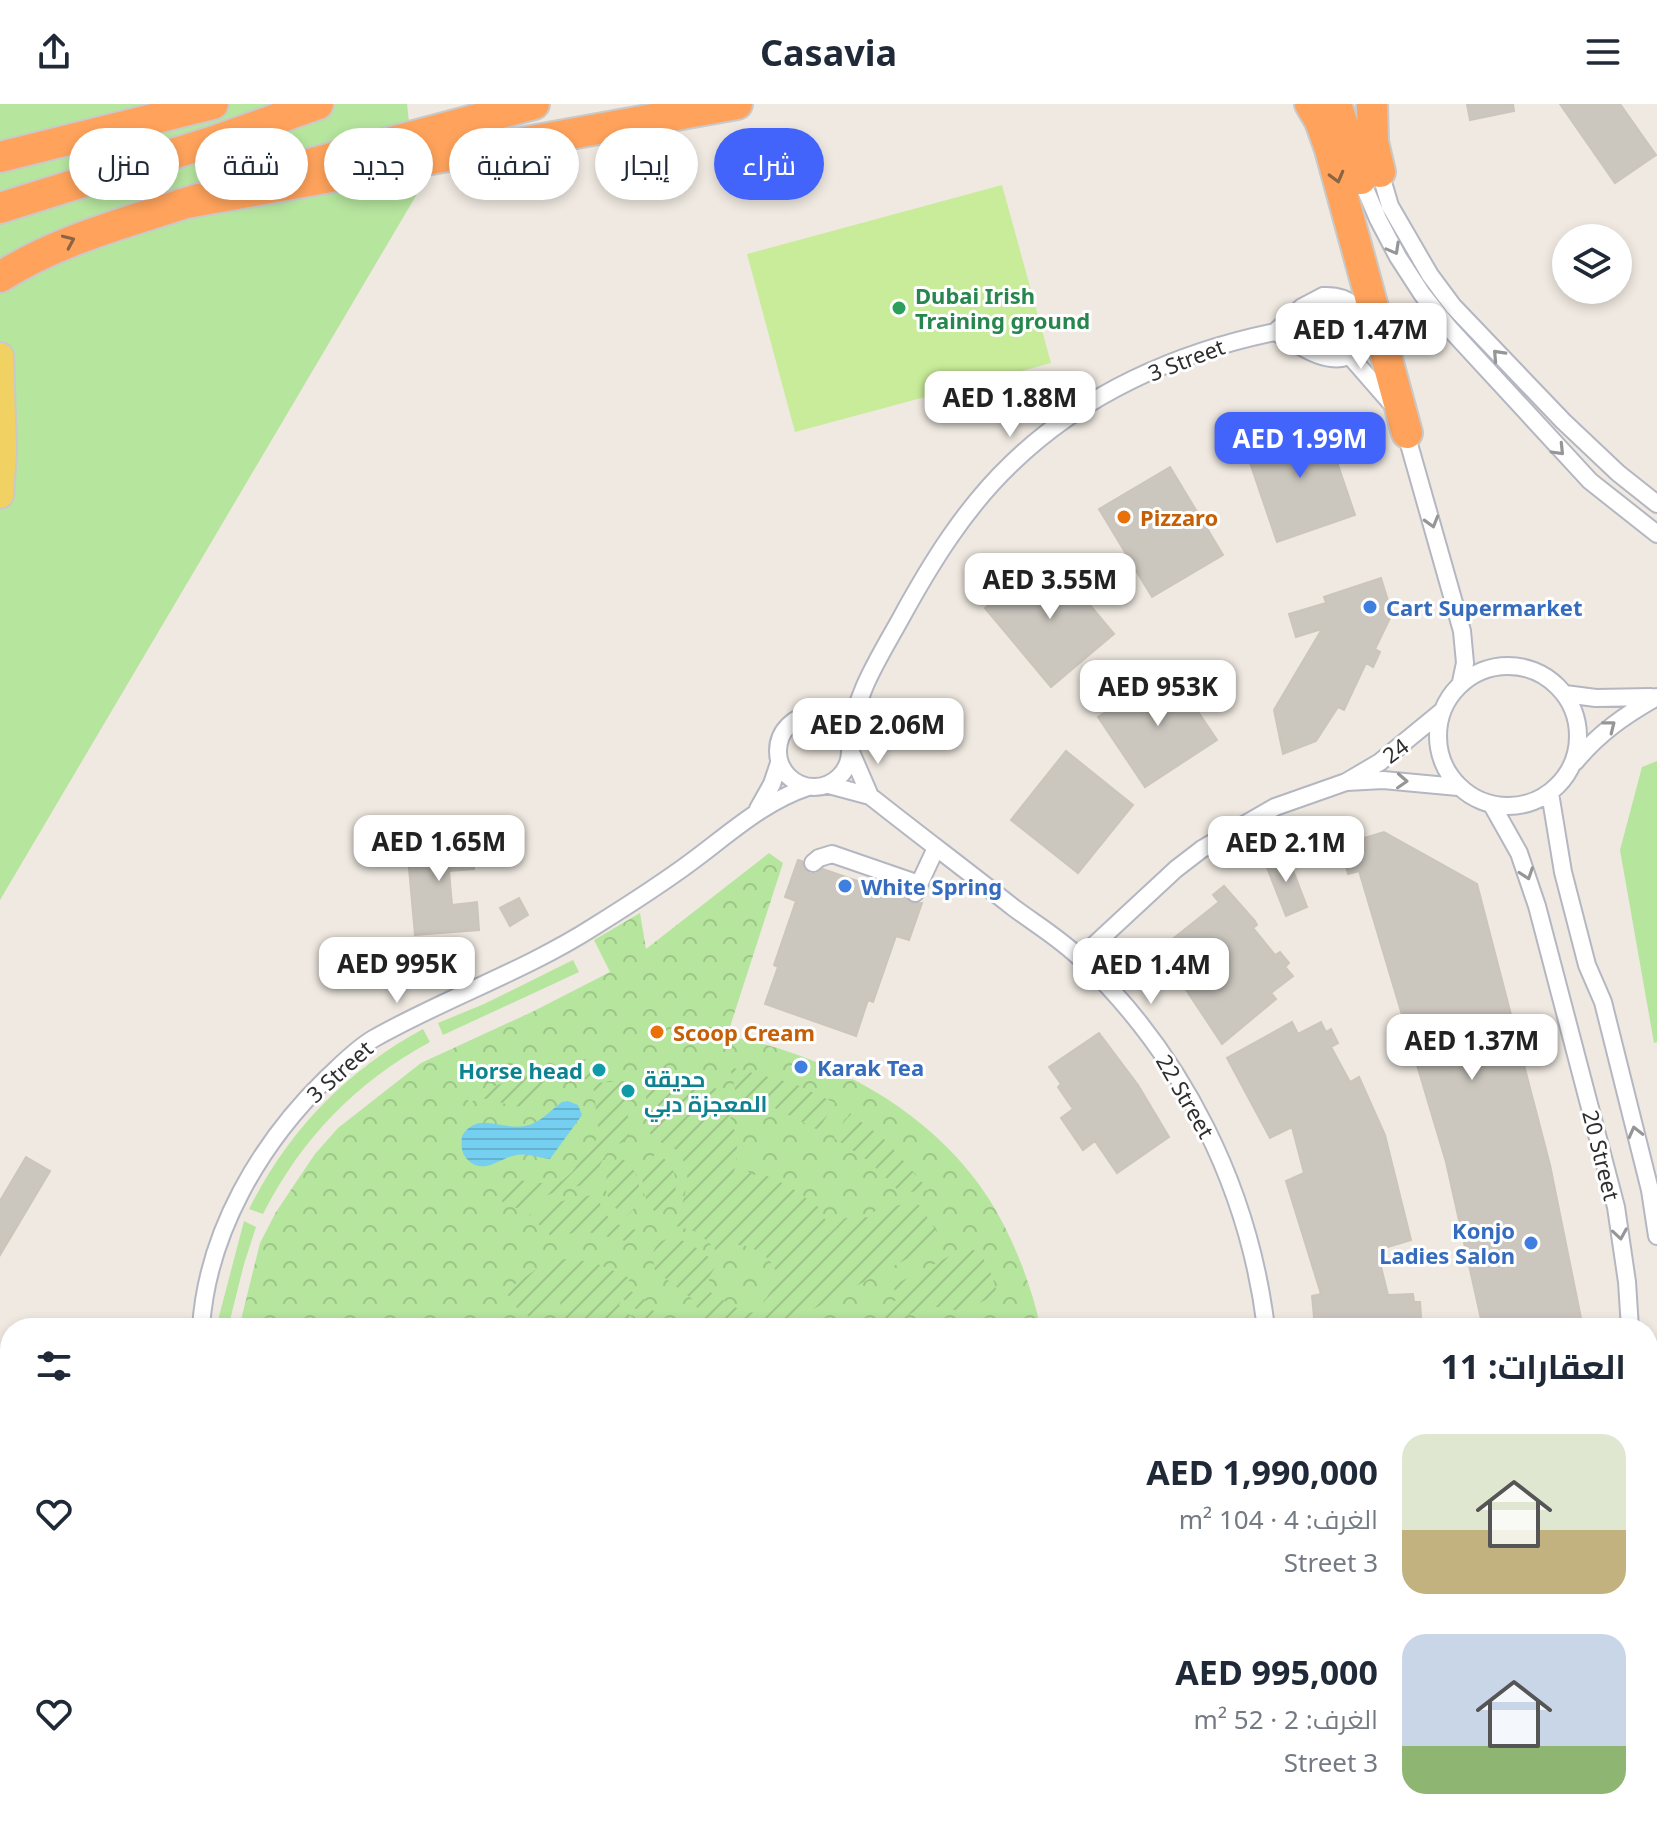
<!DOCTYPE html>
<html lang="ar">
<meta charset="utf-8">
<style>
body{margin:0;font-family:"Noto Sans",Cairo,sans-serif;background:#f2f2f3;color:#1f2937;direction:rtl;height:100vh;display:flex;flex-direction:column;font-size:30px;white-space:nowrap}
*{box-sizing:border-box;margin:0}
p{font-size:26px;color:#747a83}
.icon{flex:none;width:44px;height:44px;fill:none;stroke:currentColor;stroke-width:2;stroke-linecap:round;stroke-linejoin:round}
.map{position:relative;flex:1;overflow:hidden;direction:ltr}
.side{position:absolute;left:0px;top:1214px;width:1658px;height:512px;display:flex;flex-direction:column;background:#fff;border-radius:32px 32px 0 0;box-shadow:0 4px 12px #0003;direction:rtl}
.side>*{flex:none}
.guide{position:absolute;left:24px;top:24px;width:800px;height:72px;direction:rtl;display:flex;gap:16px}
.buttons{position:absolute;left:1552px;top:120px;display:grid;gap:16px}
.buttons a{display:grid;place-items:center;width:80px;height:80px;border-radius:50%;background:#fff;box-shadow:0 4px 12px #0003;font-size:40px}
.price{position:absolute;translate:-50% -68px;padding:0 18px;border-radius:16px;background:#fff;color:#222;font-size:26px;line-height:52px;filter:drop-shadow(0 2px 4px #0008)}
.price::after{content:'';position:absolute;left:50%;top:48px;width:24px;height:18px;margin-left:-12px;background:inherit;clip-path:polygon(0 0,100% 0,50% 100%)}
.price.selected{background:#4264fb;color:#fff}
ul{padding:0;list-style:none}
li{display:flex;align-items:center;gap:24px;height:200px;padding:0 32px}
li span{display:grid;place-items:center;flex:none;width:224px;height:160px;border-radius:24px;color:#555}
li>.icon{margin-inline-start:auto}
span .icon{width:96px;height:96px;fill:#fffc;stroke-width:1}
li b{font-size:34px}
h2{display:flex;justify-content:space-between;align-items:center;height:96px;padding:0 32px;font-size:34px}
.chip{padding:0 28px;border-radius:36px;background:#fff;box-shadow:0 4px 12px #0003;font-size:28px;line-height:72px}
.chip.selected{background:#4264fb;color:#fff}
header{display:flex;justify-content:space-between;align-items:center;height:104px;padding:0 32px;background:#fff;font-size:36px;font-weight:700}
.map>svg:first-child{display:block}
.education{fill:#f0e6d1}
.grass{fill:#b6e59e}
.park{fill:url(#park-crowns)}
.garden{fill:url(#garden-furrows)}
.pitch{fill:#c9ec9a}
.plaza{fill:url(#plaza-grid)}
.water{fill:url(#water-rules)}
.building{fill:#cbc7bf;stroke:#cbc5ba;stroke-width:2}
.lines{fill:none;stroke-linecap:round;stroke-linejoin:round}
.street-casing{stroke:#b4b7c1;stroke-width:20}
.primary-casing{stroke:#c9c9c9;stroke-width:30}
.highway-casing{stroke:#c9c9c9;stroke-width:34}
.street{stroke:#fff;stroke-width:16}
.primary{stroke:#f2d163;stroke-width:26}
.highway{stroke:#ffa35c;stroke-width:30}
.oneway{stroke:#8c6343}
.oneway2{stroke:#969696}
.leisure-dot{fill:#2e9e5b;stroke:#fff;stroke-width:3}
.food-dot{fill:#e8710a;stroke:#fff;stroke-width:3}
.shop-dot{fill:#3f7fe0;stroke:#fff;stroke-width:3}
.culture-dot{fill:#0f9aa8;stroke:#fff;stroke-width:3}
.labels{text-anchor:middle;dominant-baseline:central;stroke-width:6;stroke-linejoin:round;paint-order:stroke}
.leisure-label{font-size:22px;font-weight:bold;fill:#27864d;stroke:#fff;text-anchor:start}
.street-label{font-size:22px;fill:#2e2e2e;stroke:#fff}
.food-label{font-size:22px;font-weight:bold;fill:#c56008;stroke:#fff;text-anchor:start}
.shop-label{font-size:22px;font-weight:bold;fill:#366cbe;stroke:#fff;text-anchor:start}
.culture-label{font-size:22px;font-weight:bold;fill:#0d838f;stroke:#fff;text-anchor:end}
</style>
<header><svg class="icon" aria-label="menu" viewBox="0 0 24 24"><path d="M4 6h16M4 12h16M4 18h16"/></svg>Casavia<svg class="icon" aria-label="share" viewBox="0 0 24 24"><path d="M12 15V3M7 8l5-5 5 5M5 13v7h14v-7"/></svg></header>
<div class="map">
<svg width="1657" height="1726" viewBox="0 0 1657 1726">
<defs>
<pattern id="park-crowns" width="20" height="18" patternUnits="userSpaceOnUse" patternTransform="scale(2)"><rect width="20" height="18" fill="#b6e59e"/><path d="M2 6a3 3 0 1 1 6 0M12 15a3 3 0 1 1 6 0" fill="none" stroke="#9dc588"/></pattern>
<pattern id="garden-furrows" width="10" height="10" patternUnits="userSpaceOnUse" patternTransform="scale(2)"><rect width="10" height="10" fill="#b6e59e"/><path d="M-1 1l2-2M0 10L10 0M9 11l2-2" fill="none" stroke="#9dc588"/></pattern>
<pattern id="plaza-grid" width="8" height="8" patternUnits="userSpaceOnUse" patternTransform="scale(2)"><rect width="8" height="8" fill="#dfdcd8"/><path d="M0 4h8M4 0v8" fill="none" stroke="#c0bdba"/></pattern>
<pattern id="water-rules" width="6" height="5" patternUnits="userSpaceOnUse" patternTransform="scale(2)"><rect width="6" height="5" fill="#75cff0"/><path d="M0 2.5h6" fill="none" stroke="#66b2ce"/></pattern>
</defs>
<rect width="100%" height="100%" fill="#efe9e1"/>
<path class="education" d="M0 1514 10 1520V1716H43L31 1726H0Z"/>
<path class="grass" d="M0 0H407L417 90 0 796Z
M1657 657V938L1654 939 1620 746 1642 663Z
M573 856 579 868 443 931 438 919 484 900Z
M423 925 430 938C355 979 302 1034 263 1110L249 1105C289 1026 346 967 423 925Z
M244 1117 256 1123 244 1160 228 1224H216Z"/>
<path class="park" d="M769 749 783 759 727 932C827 950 933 1007 989 1095 1014 1135 1030 1178 1041 1224H239L260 1139 276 1108 315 1050 338 1024 421 959 532 908 610 868 594 836 640 809 646 845Z"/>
<path class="garden" d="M591 954 592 977C572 971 555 976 539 990 535 993 530 999 524 1001 506 1008 493 986 469 999L467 994 533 966Z
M730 963 795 980 835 999 818 1026 771 1002 737 994Z
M678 974 679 986 714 983 721 989C734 1021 744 1044 731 1076L739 1079 744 1066 755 1071 757 1067 790 1083 820 1104 817 1109 829 1118 824 1126 829 1130 845 1114 873 1113V1107L913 1098 919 1101 942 1136 778 1224H709L692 1195 655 1166 652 1151C664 1116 700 1145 717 1160L709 1173 710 1188 745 1209 757 1208 779 1175C773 1153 753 1139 731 1141L722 1151 697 1128 676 1122C682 1094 699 1069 674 1044 667 1038 658 1040 652 1033 645 1023 646 989 646 976Z
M626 977 629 1031 622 1039 611 1041 600 1061 596 1078 560 1086 517 1104 504 1100 497 1090 518 1076 549 1080 562 1077 572 1068 599 1032 593 979Z
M850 1009 885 1036 929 1086 901 1089 870 1058 834 1034Z
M657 1049C682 1065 682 1093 659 1111 638 1095 637 1065 657 1049Z
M618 1053C641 1062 648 1098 626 1112 602 1098 599 1074 618 1053Z
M597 1090C602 1112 615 1123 637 1126L638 1140 584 1127 552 1133 529 1111 562 1097Z
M967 1143C985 1148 991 1169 996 1185L992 1193 960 1208C935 1198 911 1203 894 1224H873L878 1222 877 1217 886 1213 889 1199 899 1195 894 1185 896 1180Z
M565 1155 593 1158 630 1174 626 1184 645 1196 666 1223 652 1224 637 1206 622 1194 619 1201 644 1224H566L560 1198 543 1205 531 1214 517 1204 505 1187 538 1164Z"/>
<path class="pitch" d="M1002 81 1051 259 795 328 747 150Z
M0 1582 10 1588V1622L0 1638Z"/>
<path class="plaza" d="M1213 1716H1495L1491 1726H1224Z"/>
<path class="water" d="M568 997 578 1001 582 1011 550 1055C539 1054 529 1049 517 1051 500 1053 484 1072 468 1056 461 1050 461 1041 462 1032 478 1006 502 1027 525 1022 539 1020 551 1006 562 998Z"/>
<path class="building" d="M1467 0H1513L1514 7 1470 16Z
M1560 0H1620L1656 51 1615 79Z
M1322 314 1355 411 1277 438 1244 341Z
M1170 363 1223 451 1152 493 1099 405Z
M1048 451 1114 530 1051 583 985 504Z
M1381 474 1392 510 1375 545 1380 548 1373 563 1366 559 1344 606 1338 603 1316 637 1283 650 1274 606 1322 525 1296 533 1289 510 1326 499 1324 493Z
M1170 566 1217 636 1145 683 1098 613Z
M1066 647 1133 701 1078 769 1011 716Z
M441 715 443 739 472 737 474 765 449 767 452 801 477 798 479 826 415 831 407 742 423 741 420 717Z
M1384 728 1477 780 1550 1061 1583 1224H1483L1446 1058 1359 767 1348 770 1341 741Z
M1286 748 1307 803 1286 812 1264 756Z
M798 756 802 757 804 765 810 770H816L823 765 905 793 911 799H922L909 836 896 832 873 898 868 896 856 932 765 900 778 863 774 861 796 797 785 793Z
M1224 782 1255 817 1257 821 1253 824 1275 851 1280 848 1289 859 1285 863 1293 872 1271 889 1276 895 1222 940 1163 851 1178 839 1174 834 1219 798 1213 791Z
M519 794 528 811 510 822 500 804Z
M1292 918 1298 930 1321 918 1326 928 1331 925 1338 939 1331 943 1350 978 1359 973 1385 1031 1411 1136 1381 1145 1384 1157 1380 1159 1388 1191 1413 1190 1414 1198H1420L1421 1213H1410L1411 1224H1315L1312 1192 1321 1190 1286 1077 1304 1069 1292 1023 1270 1034 1227 954Z
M1099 929 1138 981 1169 1033 1117 1069 1095 1037 1083 1046 1061 1014 1073 1005 1058 983 1061 980 1049 963Z
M26 1053 50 1067 0 1151V1097Z"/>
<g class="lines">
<g class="street-casing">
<path id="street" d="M1380 68 1390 102 1430 171 1453 202 1563 317 1618 369 1657 400
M1361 75 1378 115 1398 153 1422 190 1449 224 1590 377 1657 430
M1323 192C1379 189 1375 260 1331 254 1312 252 1292 236 1275 228L1302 203Z
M1349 251 1390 298
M1405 326 1462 527 1465 559 1461 578
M1438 632a70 70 0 1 1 140 0a70 70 0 1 1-140 0Z
M1565 590 1596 594 1651 593
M778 647a36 36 0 1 1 72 0a36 36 0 1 1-72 0Z
M850 637C854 591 879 554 901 514 931 459 965 404 1011 360 1083 290 1177 248 1275 228
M851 648 870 692
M1575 658C1599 629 1625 611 1657 593
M1347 678 1383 676 1458 683
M829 681 870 692C918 730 966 766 1014 804 1037 821 1062 836 1082 856 1184 953 1249 1084 1266 1224
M1550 689 1563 768 1587 861 1603 898 1650 1086 1657 1132
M1492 701 1519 749 1537 802 1616 1103 1627 1178 1630 1224
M758 705 772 680 779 659
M813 759 819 754 832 750 919 780
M915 789 936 744
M1080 854 1176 765 1202 745 1275 703 1346 678 1380 658 1441 608
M201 1224C207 1129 260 1039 327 974 341 961 356 945 373 935 445 894 525 867 595 822 627 802 660 781 691 758 729 730 763 698 808 683
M1648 1499 1657 1439
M238 1716 249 1726
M71 1726 80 1716
M89 1726 98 1716
M1090 1726 1100 1716
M1528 1726 1533 1716
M1575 1726 1579 1716"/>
</g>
<g class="primary-casing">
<path id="primary" d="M0 252 3 347 0 391"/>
</g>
<g class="highway-casing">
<path id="highway" d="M1310 0 1320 17 1330 45 1407 329
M1336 0 1361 75
M1372 0 1373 38 1380 68
M0 53 213 0
M313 59 534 0
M181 100 737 0
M0 104 217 36 318 0
M0 173C62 134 129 118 198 95"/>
</g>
<use href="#street" class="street"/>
<use href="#primary" class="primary"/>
<use href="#highway" class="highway"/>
</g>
<defs><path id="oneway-chevron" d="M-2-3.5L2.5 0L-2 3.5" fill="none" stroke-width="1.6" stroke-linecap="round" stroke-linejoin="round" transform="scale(2)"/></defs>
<g class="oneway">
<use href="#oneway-chevron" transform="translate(1337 73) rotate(75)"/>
<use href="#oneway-chevron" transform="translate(69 137) rotate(-24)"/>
</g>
<g class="oneway2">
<use href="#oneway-chevron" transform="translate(1394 145) rotate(61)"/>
<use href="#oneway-chevron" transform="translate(1498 251) rotate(-133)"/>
<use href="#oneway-chevron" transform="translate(1559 346) rotate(46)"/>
<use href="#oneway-chevron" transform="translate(1432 418) rotate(74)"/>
<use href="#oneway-chevron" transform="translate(1610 622) rotate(-38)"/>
<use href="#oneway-chevron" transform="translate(1402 677) rotate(3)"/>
<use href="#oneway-chevron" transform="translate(1527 770) rotate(71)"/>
<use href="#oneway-chevron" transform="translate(1635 1028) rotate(-104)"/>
<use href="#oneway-chevron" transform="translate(1620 1130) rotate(81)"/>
</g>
<circle class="leisure-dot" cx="899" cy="204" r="8"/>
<g class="food-dot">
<circle cx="1124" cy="413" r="8"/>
<circle cx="657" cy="928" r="8"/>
</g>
<g class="shop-dot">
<circle cx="1370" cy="503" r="8"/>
<circle cx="845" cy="782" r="8"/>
<circle cx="801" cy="963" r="8"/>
<circle cx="1531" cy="1139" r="8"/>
</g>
<g class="culture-dot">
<circle cx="599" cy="966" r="8"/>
<circle cx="628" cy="987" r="8"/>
</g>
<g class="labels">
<g class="leisure-label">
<text x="915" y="191">Dubai Irish<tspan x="915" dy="25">Training ground</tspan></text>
</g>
<g class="street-label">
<text transform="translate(1186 255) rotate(-21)">3 Street</text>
<text transform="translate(1395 646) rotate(-37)">24</text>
<text transform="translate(339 967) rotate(-42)">3 Street</text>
<text transform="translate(1186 992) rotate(60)">22 Street</text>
<text transform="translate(1602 1051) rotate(76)">20 Street</text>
</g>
<g class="food-label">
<text x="1140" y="413">Pizzaro</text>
<text x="673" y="928">Scoop Cream</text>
</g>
<g class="shop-label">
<text x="1386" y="503">Cart Supermarket</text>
<text x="861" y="782">White Spring</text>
<text x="817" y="963">Karak Tea</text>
<text x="1515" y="1126" text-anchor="end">Konjo<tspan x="1515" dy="25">Ladies Salon</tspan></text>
</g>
<g class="culture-label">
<text x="583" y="966">Horse head</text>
<text x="644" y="974" text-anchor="start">حديقة<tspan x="644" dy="25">المعجزة دبي</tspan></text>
</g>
</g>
</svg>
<div class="buttons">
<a><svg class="icon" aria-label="layers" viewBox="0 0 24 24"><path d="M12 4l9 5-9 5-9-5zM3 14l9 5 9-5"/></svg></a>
</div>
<b class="price" style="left:1361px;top:267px">AED 1.47M</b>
<b class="price" style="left:1010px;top:335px">AED 1.88M</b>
<b class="price selected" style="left:1300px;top:376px">AED 1.99M</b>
<b class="price" style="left:1050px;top:517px">AED 3.55M</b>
<b class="price" style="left:1158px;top:624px">AED 953K</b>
<b class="price" style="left:878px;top:662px">AED 2.06M</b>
<b class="price" style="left:439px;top:779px">AED 1.65M</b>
<b class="price" style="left:1286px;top:780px">AED 2.1M</b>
<b class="price" style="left:397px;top:901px">AED 995K</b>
<b class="price" style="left:1151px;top:902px">AED 1.4M</b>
<b class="price" style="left:1472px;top:978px">AED 1.37M</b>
<div class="guide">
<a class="chip selected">شراء</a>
<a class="chip">إيجار</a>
<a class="chip">تصفية</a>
<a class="chip">جديد</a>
<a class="chip">شقة</a>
<a class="chip">منزل</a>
</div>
<section class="side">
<h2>العقارات: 11<svg class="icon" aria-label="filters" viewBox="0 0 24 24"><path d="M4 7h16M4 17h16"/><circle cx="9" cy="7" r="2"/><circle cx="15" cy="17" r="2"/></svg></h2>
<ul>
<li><span style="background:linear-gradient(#dfe7d0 60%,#c2b280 0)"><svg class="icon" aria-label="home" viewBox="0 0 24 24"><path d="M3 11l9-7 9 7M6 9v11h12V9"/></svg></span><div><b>AED 1,990,000</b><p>الغرف: 4 · 104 m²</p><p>3 Street</p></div><svg class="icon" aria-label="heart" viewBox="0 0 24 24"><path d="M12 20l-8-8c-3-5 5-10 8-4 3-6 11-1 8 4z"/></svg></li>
<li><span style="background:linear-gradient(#c9d6e8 70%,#8fb573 0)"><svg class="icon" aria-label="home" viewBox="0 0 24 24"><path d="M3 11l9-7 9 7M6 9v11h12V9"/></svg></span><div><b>AED 995,000</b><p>الغرف: 2 · 52 m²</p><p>3 Street</p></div><svg class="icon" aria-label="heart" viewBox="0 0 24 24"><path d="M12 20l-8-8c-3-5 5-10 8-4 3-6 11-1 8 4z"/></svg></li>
</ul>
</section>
</div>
